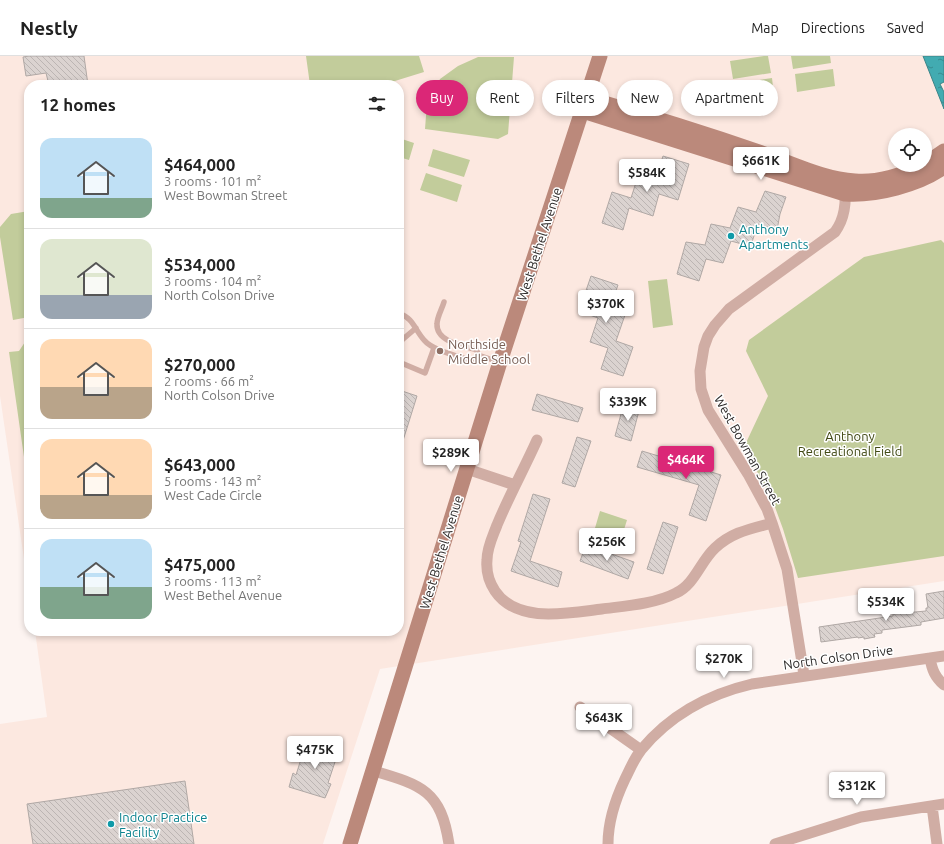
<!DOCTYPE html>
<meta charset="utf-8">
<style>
body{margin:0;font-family:Ubuntu,sans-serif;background:#f2f2f2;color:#222;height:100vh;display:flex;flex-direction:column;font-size:15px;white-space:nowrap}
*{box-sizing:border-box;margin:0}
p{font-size:13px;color:#767676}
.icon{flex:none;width:22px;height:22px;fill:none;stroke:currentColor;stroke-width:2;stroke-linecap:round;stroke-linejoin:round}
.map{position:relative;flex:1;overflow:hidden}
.panel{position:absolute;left:24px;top:24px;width:380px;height:556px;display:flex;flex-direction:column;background:#fff;border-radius:16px;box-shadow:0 2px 6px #0003}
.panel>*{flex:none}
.banner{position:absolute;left:416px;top:24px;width:380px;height:36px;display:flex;gap:8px}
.tools{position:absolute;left:888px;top:72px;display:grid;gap:8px}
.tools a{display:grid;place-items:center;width:44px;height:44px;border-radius:50%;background:#fff;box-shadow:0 2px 6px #0003;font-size:20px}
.price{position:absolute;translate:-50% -34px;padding:0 9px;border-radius:4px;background:#fff;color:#222;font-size:13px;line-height:26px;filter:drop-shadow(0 1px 2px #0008)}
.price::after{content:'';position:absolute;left:50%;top:24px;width:12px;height:9px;margin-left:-6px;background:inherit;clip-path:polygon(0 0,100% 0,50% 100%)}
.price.active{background:#db2777;color:#fff}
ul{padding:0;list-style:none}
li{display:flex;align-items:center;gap:12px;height:100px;padding:0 16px}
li+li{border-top:1px solid #e0e0e0}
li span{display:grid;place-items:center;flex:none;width:112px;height:80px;border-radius:12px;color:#555}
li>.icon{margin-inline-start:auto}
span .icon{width:48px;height:48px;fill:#fffc;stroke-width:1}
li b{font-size:17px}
h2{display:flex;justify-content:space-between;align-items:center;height:48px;padding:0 16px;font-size:17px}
.pill{padding:0 14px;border-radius:18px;background:#fff;box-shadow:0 2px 6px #0003;font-size:14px;line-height:36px}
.pill.active{background:#db2777;color:#fff}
header{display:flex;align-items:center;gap:24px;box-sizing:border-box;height:56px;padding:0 20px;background:#fff;border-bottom:1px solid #e0e0e0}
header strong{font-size:19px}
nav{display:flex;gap:22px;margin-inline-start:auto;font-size:14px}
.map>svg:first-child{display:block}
.education{fill:#fce8e0;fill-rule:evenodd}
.green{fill:#c2cc9b}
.water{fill:url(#water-ripples);stroke:#3b8488}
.building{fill:url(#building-back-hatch);stroke:#b0a8a5}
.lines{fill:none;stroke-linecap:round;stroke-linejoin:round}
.lane{stroke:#d0ada4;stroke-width:5.5}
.street{stroke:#d0ada4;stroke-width:11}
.secondary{stroke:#bb897b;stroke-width:15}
.culture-dot{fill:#0f9aa8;stroke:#fff;stroke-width:1.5}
.education-dot{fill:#8d6e63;stroke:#fff;stroke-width:1.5}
.labels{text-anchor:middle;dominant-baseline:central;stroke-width:3;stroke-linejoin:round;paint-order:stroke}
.culture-label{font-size:13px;fill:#0d838f;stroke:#fff;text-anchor:start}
.street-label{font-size:13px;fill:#2c2928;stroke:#fff}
.education-label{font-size:13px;fill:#785e54;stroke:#fff;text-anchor:start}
.park-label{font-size:13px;fill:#414914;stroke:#fff}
</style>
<header>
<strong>Nestly</strong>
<nav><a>Map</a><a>Directions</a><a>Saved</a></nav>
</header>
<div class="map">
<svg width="944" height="788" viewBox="0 0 944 788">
<defs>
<pattern id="water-ripples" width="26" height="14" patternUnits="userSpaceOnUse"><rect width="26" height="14" fill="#42abb1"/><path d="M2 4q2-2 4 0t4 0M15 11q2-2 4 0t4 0" fill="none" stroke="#378b90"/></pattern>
<pattern id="building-back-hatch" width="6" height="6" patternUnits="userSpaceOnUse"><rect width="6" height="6" fill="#dbd3d0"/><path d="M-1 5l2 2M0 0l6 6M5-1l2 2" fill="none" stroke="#bcb5b3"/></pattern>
</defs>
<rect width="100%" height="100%" fill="#fdf4f1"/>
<path class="education" d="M0 0H944V525L380 613 323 788H0V668L47 661 35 575H399V29H29V537L0 340ZM895 79H925V109H895Z"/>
<path class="green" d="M306 0H419L424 16 382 29H310Z
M764 0H768L771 17 733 23 730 5Z
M791 0H830L831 7 793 13Z
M478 1H514L508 78 498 83 425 73 427 47 440 23 458 10Z
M833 13 835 30 797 36 795 18Z
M772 22 774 40 736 46 734 28Z
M399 82 414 87 409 104 399 101Z
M433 93 470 104 464 121 428 110Z
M426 117 462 129 457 146 420 134Z
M29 155V261L13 264 0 181V171L11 158Z
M941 184 944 187V500L798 522 783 473 772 443 744 391 768 340 746 295 749 284 864 201Z
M667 223 673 269 653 272 648 225Z
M29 280V300L24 320 29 359V436L9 296 19 295Z
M600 455 627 464 622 480 595 472Z"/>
<path class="water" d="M923 0H944V26L940 28 944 36V53Z"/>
<path class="building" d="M29 0H84L88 29H49L46 17 26 20 23 1Z
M663 100 689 108 678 144 659 138 653 160 629 152 623 174 602 167 612 136 631 142 639 117 656 122Z
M765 135 786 141 780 158 777 174 758 168 752 186 749 190 731 185 723 207 706 203 699 225 677 218 686 186 705 189 711 168 730 172 738 151 756 156Z
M591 220 618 229 609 254 625 259 616 285 633 291 623 320 601 313 608 292 590 286 598 262 579 255Z
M399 334 417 340 401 391H399Z
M537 338 583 352 578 366 532 354Z
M624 347 640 351 631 385 615 380Z
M577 381 591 385 575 431 562 427Z
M642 395 721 419 706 465 689 459 699 429 637 411Z
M533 438 550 443 530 505 562 516 558 531 511 515 521 486 518 485Z
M663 466 678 471 663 518 647 513Z
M586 489 634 506 628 523 580 505Z
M944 535V562L921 566V569L882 574V577L874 578 875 581 864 583V581L858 582V581L821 586 819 571 893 560V558L926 555V552H928L926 538Z
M306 687 320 691 321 688 339 694 328 727 331 728 325 742 289 731 293 717 296 719Z
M185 725 194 788H33L27 748Z"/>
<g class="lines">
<path class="lane" d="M444 246C442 253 437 261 437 268 436 286 464 290 477 294L478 299
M399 257C413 262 415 274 424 284 433 295 459 300 473 305L478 299
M399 293 402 284 416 272
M478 299 499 306
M399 306 425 317 434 292"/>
<path class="street" d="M537 384C524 413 509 440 497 469 493 480 487 491 487 504 486 515 489 526 495 535 517 568 568 557 602 553 625 550 655 548 676 537 695 528 700 506 715 492 732 476 750 473 772 467
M467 413 515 429
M930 602C932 614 935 621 944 629
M804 619 787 513 772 467 767 453 748 418 708 354 701 333 700 315 704 291 708 280 715 269 729 253 835 176C845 162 846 147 845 130
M580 651 641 694
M374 715C422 729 441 735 449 788
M932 750 937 788
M608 788C608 765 615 744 625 723 630 713 634 703 641 694 670 659 709 638 752 628L944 600
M775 788 861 761 944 748"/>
<path class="secondary" d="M587 42C646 59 704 77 762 97 792 107 823 123 855 125 877 127 903 119 923 109
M583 55 845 138C876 140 919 129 944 111
M925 108 944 95
M350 788 500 306 600 0"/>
</g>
<g class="culture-dot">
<circle cx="731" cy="180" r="4"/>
<circle cx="111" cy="768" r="4"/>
</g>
<circle class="education-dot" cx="440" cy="295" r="4"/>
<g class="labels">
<g class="culture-label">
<text x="739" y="173">Anthony<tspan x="739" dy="15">Apartments</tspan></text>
<text x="119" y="761">Indoor Practice<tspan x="119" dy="15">Facility</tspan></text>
</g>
<g class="street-label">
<text transform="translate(539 188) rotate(-72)">West Bethel Avenue</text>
<text transform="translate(748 394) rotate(61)">West Bowman Street</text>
<text transform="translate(441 496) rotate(-73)">West Bethel Avenue</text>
<text transform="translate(838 601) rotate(-8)">North Colson Drive</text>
</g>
<g class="education-label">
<text x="448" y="288">Northside<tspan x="448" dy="15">Middle School</tspan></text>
</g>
<g class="park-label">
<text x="850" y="380">Anthony<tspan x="850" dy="15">Recreational Field</tspan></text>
</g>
</g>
</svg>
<div class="tools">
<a><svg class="icon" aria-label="locate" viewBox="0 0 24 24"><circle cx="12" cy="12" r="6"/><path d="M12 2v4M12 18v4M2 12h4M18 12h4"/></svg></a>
</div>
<b class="price" style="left:761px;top:125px">$661K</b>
<b class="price" style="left:647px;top:137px">$584K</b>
<b class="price" style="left:606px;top:268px">$370K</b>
<b class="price" style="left:628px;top:366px">$339K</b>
<b class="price" style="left:451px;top:417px">$289K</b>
<b class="price active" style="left:686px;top:424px">$464K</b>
<b class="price" style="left:607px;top:506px">$256K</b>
<b class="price" style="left:886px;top:566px">$534K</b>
<b class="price" style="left:724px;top:623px">$270K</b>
<b class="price" style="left:604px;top:682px">$643K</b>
<b class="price" style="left:315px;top:714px">$475K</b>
<b class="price" style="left:857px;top:750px">$312K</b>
<div class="banner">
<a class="pill active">Buy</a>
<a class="pill">Rent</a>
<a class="pill">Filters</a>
<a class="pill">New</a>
<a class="pill">Apartment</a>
</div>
<section class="panel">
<h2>12 homes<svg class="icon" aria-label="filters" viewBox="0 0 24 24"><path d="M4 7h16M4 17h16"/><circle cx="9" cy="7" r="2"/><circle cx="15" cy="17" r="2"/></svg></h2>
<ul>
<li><span style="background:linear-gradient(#bfe0f5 75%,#7fa58c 0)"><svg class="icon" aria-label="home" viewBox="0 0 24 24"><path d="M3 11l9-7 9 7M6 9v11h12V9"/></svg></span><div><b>$464,000</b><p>3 rooms · 101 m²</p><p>West Bowman Street</p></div></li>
<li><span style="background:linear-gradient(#dfe7d0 70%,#9aa5b1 0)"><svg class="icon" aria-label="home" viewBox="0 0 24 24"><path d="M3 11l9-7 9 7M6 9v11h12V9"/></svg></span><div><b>$534,000</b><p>3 rooms · 104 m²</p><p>North Colson Drive</p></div></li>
<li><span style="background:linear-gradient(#ffd9b3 60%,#b9a48a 0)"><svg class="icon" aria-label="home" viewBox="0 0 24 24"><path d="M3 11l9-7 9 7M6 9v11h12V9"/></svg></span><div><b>$270,000</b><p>2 rooms · 66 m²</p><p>North Colson Drive</p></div></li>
<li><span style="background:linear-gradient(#ffd9b3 70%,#b9a48a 0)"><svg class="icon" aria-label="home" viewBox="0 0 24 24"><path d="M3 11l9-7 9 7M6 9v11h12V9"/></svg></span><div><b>$643,000</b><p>5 rooms · 143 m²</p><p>West Cade Circle</p></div></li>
<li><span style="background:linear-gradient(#bfe0f5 60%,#7fa58c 0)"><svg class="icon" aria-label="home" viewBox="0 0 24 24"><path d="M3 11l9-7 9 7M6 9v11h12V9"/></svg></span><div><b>$475,000</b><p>3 rooms · 113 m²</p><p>West Bethel Avenue</p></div></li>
</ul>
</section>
</div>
